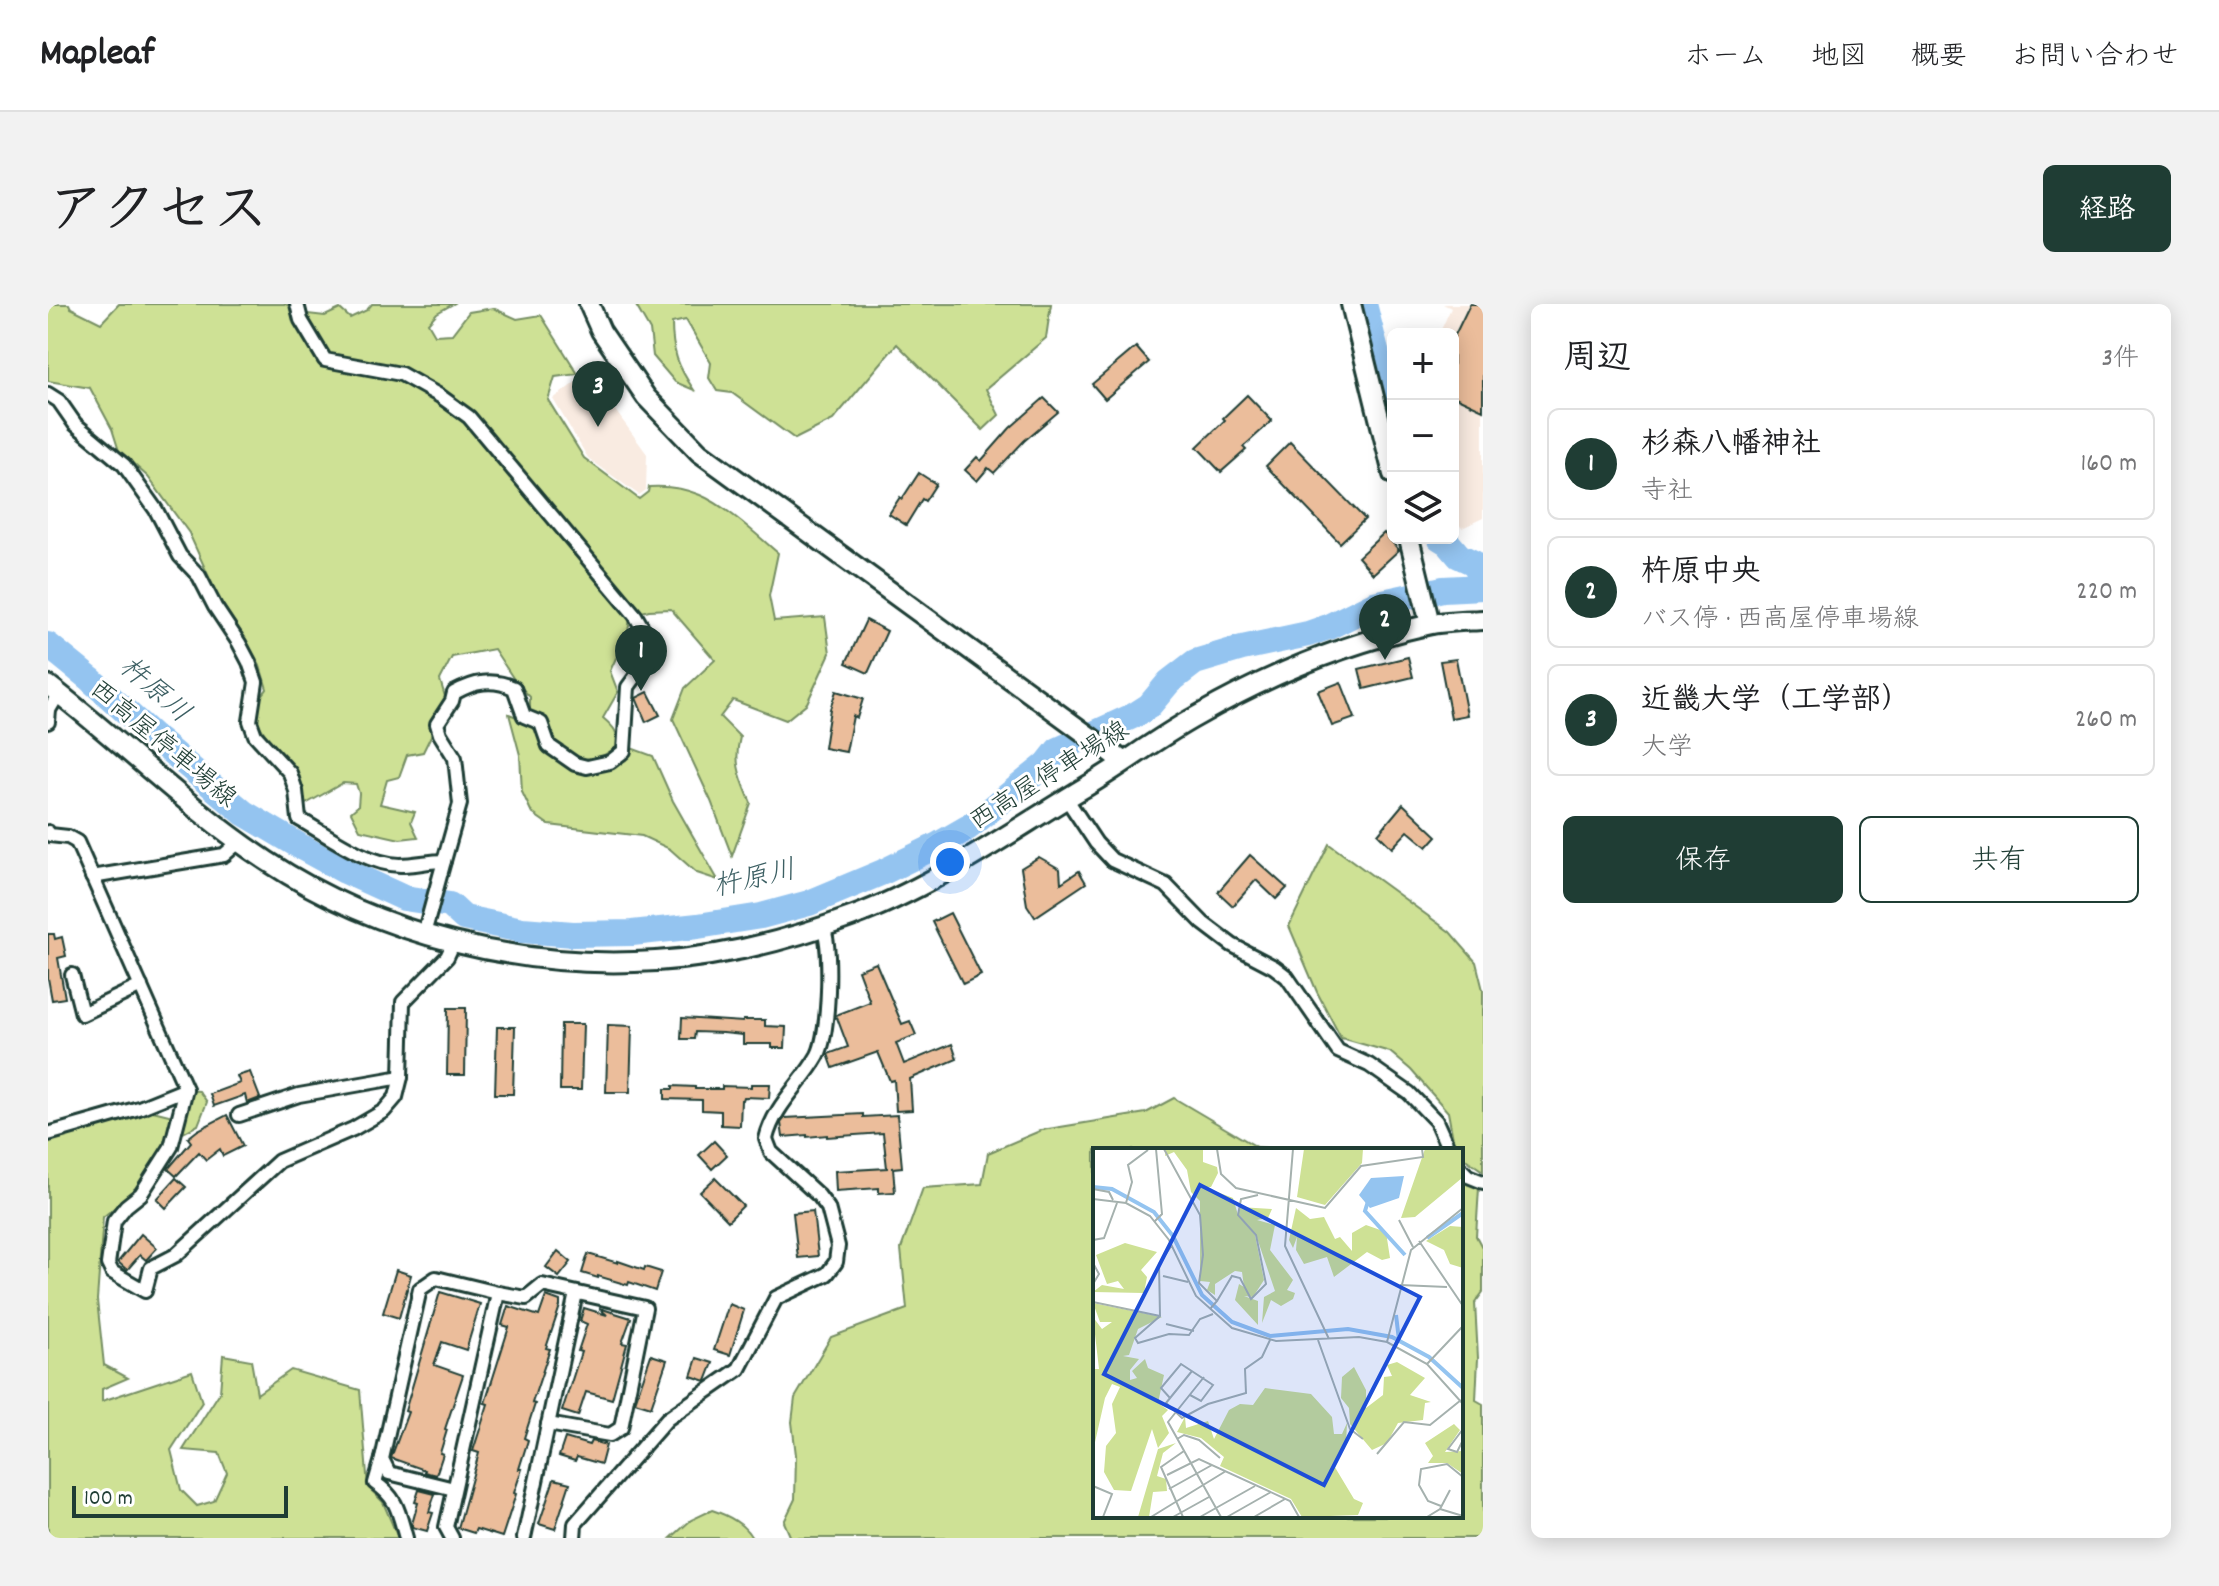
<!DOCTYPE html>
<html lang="ja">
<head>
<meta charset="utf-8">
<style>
	body { margin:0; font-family:Dekko,"Klee One",sans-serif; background:#f2f2f2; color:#202124 }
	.controls { position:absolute; right:24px; top:24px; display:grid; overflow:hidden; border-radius:12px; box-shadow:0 4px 20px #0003 }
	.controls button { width:72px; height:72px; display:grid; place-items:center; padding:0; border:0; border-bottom:2px solid #e0e0e0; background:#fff; color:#202124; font:40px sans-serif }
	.scale { position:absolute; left:24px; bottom:20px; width:216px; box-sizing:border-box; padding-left:8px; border:4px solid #1f3d34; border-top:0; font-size:22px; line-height:28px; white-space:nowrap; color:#1f3d34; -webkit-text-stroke:6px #fff; paint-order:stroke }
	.you { position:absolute; left:902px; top:558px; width:28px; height:28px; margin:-20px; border:6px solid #fff; border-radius:50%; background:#1a73e8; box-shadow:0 0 0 12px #1a73e833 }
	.badge { display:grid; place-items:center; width:52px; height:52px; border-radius:50%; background:#1f3d34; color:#fff; font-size:26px; font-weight:700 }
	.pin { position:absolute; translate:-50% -66px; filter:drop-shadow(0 2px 4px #0008) }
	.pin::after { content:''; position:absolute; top:42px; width:28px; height:24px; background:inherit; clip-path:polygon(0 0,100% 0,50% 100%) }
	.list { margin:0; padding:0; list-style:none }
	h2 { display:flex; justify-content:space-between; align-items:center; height:104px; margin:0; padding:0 32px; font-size:34px }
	h2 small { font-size:26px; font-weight:400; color:#757577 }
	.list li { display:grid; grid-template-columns:52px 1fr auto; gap:24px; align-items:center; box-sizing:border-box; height:112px; margin:0 16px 16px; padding:0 16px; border:2px solid #e0e0e0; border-radius:12px }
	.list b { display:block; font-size:30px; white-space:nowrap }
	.list p { margin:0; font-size:26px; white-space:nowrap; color:#757577 }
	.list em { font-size:26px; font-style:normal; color:#757577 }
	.actions { display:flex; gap:16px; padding:24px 32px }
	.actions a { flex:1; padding:18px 0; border:2px solid #1f3d34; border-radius:12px; text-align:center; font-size:28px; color:#1f3d34 }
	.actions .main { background:#1f3d34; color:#fff }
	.icon { flex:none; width:44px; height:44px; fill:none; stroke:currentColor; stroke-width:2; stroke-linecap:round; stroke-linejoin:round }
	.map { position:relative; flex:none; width:1435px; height:1234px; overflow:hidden; border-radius:12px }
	header { display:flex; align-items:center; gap:48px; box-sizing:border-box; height:112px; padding:0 40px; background:#fff; border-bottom:2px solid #e0e0e0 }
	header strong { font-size:38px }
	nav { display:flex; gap:44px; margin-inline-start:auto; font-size:28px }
	.intro { display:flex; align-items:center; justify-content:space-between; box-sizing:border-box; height:192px; padding:0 48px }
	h1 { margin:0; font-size:56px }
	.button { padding:20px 36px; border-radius:12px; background:#1f3d34; color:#fff; font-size:28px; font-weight:700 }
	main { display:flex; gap:48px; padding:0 48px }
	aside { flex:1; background:#fff; border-radius:12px; box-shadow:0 4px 20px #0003 }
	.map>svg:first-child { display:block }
	.built { fill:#f9ebe1 }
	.green { fill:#cee195; stroke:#768f64; stroke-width:2 }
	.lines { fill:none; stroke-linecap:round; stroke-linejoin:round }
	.river { stroke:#94c4f0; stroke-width:26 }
	.building { fill:#ebbd9b; stroke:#1f3d34; stroke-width:2 }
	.street-casing { stroke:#1f3d34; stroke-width:18 }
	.secondary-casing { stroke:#1f3d34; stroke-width:24 }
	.street { stroke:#fff; stroke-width:12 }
	.secondary { stroke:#fff; stroke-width:18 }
	.labels { text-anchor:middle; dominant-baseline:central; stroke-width:6; stroke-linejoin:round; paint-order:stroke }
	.street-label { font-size:26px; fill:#1f3d34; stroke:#fff }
	.water-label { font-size:28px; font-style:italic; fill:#3c5f63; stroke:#fff }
	.inset-river { fill:none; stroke:#94c4f0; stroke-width:4 }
	.inset-road { fill:none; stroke:#a5b1ae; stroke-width:2 }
	.view { fill:#1d4ed8; fill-opacity:0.15; stroke:#1d4ed8; stroke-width:4 }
	.inset-edge { fill:none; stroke:#1f3d34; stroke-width:4 }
</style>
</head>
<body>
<header>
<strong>Mapleaf</strong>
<nav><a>ホーム</a><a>地図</a><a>概要</a><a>お問い合わせ</a></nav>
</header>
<div class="intro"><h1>アクセス</h1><a class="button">経路</a></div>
<main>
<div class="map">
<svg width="1435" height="1234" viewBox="0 0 1435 1234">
	<rect width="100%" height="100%" fill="#fff"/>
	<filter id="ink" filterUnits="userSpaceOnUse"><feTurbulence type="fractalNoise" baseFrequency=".0125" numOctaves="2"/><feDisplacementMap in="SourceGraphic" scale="16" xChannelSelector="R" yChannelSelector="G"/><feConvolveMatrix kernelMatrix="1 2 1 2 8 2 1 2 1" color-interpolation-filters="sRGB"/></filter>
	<g filter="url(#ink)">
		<g class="built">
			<path d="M1395 0H1435V214L1414 224 1405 215V30H1391L1403 4Z"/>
			<path d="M540 69 599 150 598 186 591 191 540 154 505 95Z"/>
		</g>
		<g class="green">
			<path d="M0 0H21L23 4 53 19 71 0H237L244 3 274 61 351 75 389 97 417 117 582 314 580 328 562 367 570 388 555 414C567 424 570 428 569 443L546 457 524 454 503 440 494 415 482 407V393L467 377 446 345 404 353 392 376 399 399 375 448 359 451 351 473 339 476 332 500 367 508 363 518 370 533 352 535 312 526 303 508 310 502 311 489 308 480 295 479 256 501C254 490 254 473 248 464 229 439 190 419 219 385L212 362 195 331 170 293 141 229 100 173 71 147 64 125 42 84 0 77Z"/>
			<path d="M324 0H405L389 9 380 19 387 31 404 30 421 8 445 4 469 15 493 11 530 70 507 73 500 96 536 154 591 195 600 188 601 183C618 182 636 184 652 191 677 201 709 231 730 249L721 292 726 317 777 313 782 349 759 399 738 416 685 396 672 413 692 433C685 460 693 474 703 499L684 552 663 497 625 415 637 384 667 356 623 305 601 306 590 309 423 111 354 67 279 53 257 15 260 10 277 12 292 5 302 14 319 6Z"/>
			<path d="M587 0H1003L998 34 938 85 951 111 935 126 849 40 785 116 747 135 684 89 669 87 661 74 663 59 638 16 624 19C624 47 630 63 646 86L627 78 605 52 602 26Z"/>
			<path d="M461 410 490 421 523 462 535 468 564 463 578 456 583 444 605 452 625 497 670 576 649 569 622 545 594 532 501 521 484 509 474 488 472 451Z"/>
			<path d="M1281 540 1402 628 1428 658 1435 686V867L1413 852V846H1407L1400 808 1363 766 1342 748 1293 734 1269 688 1241 622Z"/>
			<path d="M139 786 151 787 159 798 150 821 118 838 86 888 55 913 49 996 56 1061 80 1074 54 1085V1097L144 1067 154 1098 123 1146 133 1186 149 1202 166 1197 179 1169 171 1149 135 1146 172 1088 175 1051 203 1056 209 1090 243 1066 312 1086 320 1183 335 1198 350 1234H0V834L101 806 133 814Z"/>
			<path d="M1126 794 1209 843 1242 846H1047V1212H1413V867L1431 884 1428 932 1435 945V988L1427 999 1430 1054 1428 1096 1435 1100V1234H743L736 1218 747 1195 748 1151 744 1118 747 1094 783 1033 859 1005 853 945 875 884 934 880 940 849 994 826 1098 809Z"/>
			<path d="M664 1206C679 1211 696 1219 704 1234H623L643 1216Z"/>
		</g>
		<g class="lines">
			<g class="river">
				<path d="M1316 0 1345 114"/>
				<path d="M1392 234 1400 239 1411 252 1426 259 1435 275"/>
				<path d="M0 341 42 375 107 434 196 509 255 544 297 567 356 594 402 601 416 614 474 626 525 630 584 629 650 622 713 612 761 599 835 568 888 542 921 523 999 460 1010 446 1087 411 1101 402 1121 378 1147 358 1194 344 1260 330 1280 323 1326 300 1395 285 1435 283"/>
			</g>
		</g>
		<g class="building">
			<path d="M1422 0H1435V106L1405 92V35Z"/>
			<path d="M1088 43 1101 58 1057 95 1044 80Z"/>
			<path d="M1199 91 1224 117 1195 143 1198 146 1173 168 1149 143 1177 116 1175 114Z"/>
			<path d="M996 94 1010 108 976 137 946 169 940 164 929 177 917 166 929 153 933 157 962 124Z"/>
			<path d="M1242 138 1317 215 1292 239 1218 162Z"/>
			<path d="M871 169 888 180 877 197 874 195 858 221 841 210 852 193 854 195Z"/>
			<path d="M1336 229 1351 246 1325 270 1310 253Z"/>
			<path d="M818 316 839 327 820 369 798 359Z"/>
			<path d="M1360 353 1365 373 1316 385 1311 365Z"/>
			<path d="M1408 355 1419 411 1403 414 1392 357Z"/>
			<path d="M1293 378 1307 414 1284 422 1270 387Z"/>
			<path d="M788 387 815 395 809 414 805 412 798 448 776 444 782 405Z"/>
			<path d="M600 388 612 411 598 418 588 394Z"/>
			<path d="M1355 500 1389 532 1379 543 1360 527 1344 544 1330 530Z"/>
			<path d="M1202 551 1239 584 1228 595 1208 576 1185 602 1170 588Z"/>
			<path d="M991 553 1012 565 1013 579 1031 567 1038 579 987 613 979 601 973 564Z"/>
			<path d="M902 609 933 671 915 680 884 618Z"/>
			<path d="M0 630H6L7 635 14 633 18 652 10 654 17 694 4 696 0 674Z"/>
			<path d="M828 659 854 720 862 717 868 731 848 739 856 760 904 740 909 755 862 775 864 806 848 807 846 776 842 777 830 748 785 764 780 750 800 743 788 711 822 698 810 666Z"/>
			<path d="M400 704H418L417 771H399Z"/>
			<path d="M634 714 695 718V716H717V722L738 723 737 744H724V740H695V731L675 729 647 728 646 735H633Z"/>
			<path d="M513 720H535L533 786H512Z"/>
			<path d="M560 721 584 722 582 788H558Z"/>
			<path d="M449 723H467L465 790H447Z"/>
			<path d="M202 768 212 794 199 799 197 791 166 802 162 790 192 779 189 772Z"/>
			<path d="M703 780H722L721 794 696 793 695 796H693L692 822 673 821V807L654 806V796L617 795V785H625V782L647 783V785H674V782L703 783Z"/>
			<path d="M815 810V813L849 811 854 863 845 864 847 888 831 889V884L788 887 787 867 839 864 835 829 779 833V831L759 833V831L735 833 733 819 737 814Z"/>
			<path d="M179 811 195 842 175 852 172 845 158 856 151 848 128 872 120 865 143 838 140 834 150 826Z"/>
			<path d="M666 837 679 851 664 865 651 851Z"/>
			<path d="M128 874 138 883 118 904 109 895Z"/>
			<path d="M667 874 695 902 680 917 652 888Z"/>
			<path d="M765 907 770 952 750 954 745 909Z"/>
			<path d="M93 930 109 944 98 956 92 951 79 966 70 958Z"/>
			<path d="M510 947 523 958 511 973 498 963Z"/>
			<path d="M540 950 570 959V957L596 966 597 963 613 968 607 987 581 978 580 981 550 972V974L534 969Z"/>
			<path d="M348 966 363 971 351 1014 335 1009Z"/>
			<path d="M392 988 432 1000 418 1046 394 1038 386 1061 415 1071 397 1125 399 1126 392 1149 395 1150 388 1171 376 1168 377 1166 343 1154 360 1108 357 1107Z"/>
			<path d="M498 992 512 997V1002L498 1044 502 1045 484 1099 487 1100 476 1134 480 1136 471 1165H474L466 1189 468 1190 454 1233 428 1225 426 1229 410 1224 431 1149 425 1147 440 1100 437 1099 461 1023 454 1021 460 1002 491 1012Z"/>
			<path d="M681 1000 696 1006 682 1051 666 1046Z"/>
			<path d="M536 1004 559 1011 551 1004 583 1014 574 1039 579 1040 564 1095 538 1088 530 1112 514 1107 533 1048 530 1047 539 1020 532 1017Z"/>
			<path d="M603 1051 619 1056 603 1103 587 1098Z"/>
			<path d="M649 1054 665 1059 658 1077 643 1072Z"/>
			<path d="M517 1134 541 1141 543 1137 558 1141 553 1160 529 1153 527 1157 511 1152Z"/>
			<path d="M506 1175 522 1179 507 1225 491 1220Z"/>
			<path d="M371 1186 387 1190 381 1208 385 1209 379 1227 364 1223V1220L370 1199 367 1198Z"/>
		</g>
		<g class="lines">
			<defs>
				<g id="street">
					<path d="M249 0 253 16 277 56 353 70 392 92 421 113 587 311 603 339 594 364 580 383 576 447 562 458 539 463 527 460 501 442 493 419 476 412 466 384C444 374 426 378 406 389L404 397 389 420 392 430 407 454 412 500 396 557"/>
					<path d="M0 90 11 97 27 120 76 161 108 206 132 252 151 272 167 303 191 339 201 358 208 378 202 417 207 431 242 469 248 487 251 515C280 531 319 561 352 561 367 561 381 557 396 557L376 630"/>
					<path d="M0 418 1 406 11 389"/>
					<path d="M1018 494 1048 539 1064 556 1118 581 1155 619 1184 641 1226 663 1239 673 1290 747 1321 761 1361 789 1388 817 1401 846"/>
					<path d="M0 528 2 531 20 533 29 538 138 785 123 843 93 890 78 902 66 917 60 960 64 968 97 987 103 964 128 951 231 857 305 825 336 807 348 793 353 773 355 698 399 653 406 638"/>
					<path d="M44 573 176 551 192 537"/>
					<path d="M24 671 34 710 93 682"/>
					<path d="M191 811 251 791 353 773"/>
					<path d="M0 830 91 804 138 785"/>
					<path d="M1413 865 1420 872 1435 878"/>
					<path d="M334 1155 327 1179C350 1194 351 1210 358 1234"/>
					<path d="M406 1185 341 1169 334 1155 372 985 388 974 450 989 478 994 494 981 597 1004 573 1124 562 1131 500 1120"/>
					<path d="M404 1234 398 1223 450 989"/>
					<path d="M476 1234 528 989"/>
					<path d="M526 1234 527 1220 619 1115 691 1065 728 994 779 970 788 958 790 942 780 904 771 892 723 848 718 835C726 801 754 780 770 751 781 729 784 645 775 622"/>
				</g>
				<g id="secondary">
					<path d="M541 0 553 27 598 93 651 148 1075 457"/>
					<path d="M1303 0 1345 170"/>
					<path d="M1361 234 1382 320"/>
					<path d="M0 381C74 438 140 505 219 557 331 631 474 666 608 657 674 653 741 636 803 613 885 583 959 530 1034 485 1073 462 1109 434 1149 412 1220 371 1299 339 1379 321 1397 317 1417 317 1435 316"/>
				</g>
			</defs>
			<use href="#street" class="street-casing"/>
			<use href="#secondary" class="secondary-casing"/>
			<use href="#street" class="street"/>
			<use href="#secondary" class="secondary"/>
		</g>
	</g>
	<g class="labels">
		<g class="street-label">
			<text transform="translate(114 441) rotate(40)">西高屋停車場線</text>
			<text transform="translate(1002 473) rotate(-32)">西高屋停車場線</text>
		</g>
		<g class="water-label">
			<text transform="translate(105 388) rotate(41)">杵原川</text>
			<text transform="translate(707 577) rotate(-13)">杵原川</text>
		</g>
	</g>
	<g transform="translate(1045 844)">
		<rect width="370" height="370" fill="#fff"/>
		<path d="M73 1H110V14L124 19 125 25 118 39H111L140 50 145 67 162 87 171 132 160 149 151 148 165 153V177L142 152 146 136 151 139 149 124 142 123 122 136V147L114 142 117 134 107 133V53L98 44 94 22 81 4 72 8ZM211 1H270L269 15 232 57 204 49ZM332 1H370L369 30 322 69 308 70ZM146 59 179 61 175 70 164 72 182 77 177 102 200 132 194 142 202 145 200 151 188 158 178 152 169 175 171 149 182 143 163 87 146 67ZM203 60 217 71 231 69 242 91 247 89 259 103V85L273 77 293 84 297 110 289 112 274 104 241 129 234 109 211 116 203 102 204 89 200 100 196 92ZM357 78 370 79V120L357 116 351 102 333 93ZM32 95 64 104 48 122 54 129 51 145 0 144 9 137 31 141 25 133 14 136 3 107ZM0 155 69 169 45 181 36 207 30 208 46 211 37 222V232L44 230 39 223 52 211 55 220 71 227 65 255 75 262 69 268 76 285 65 300 59 281 38 343 21 342 11 324 13 298 23 285 19 256 27 239 19 236 12 250 0 303V221H6L0 169 9 181 19 174H7ZM304 214 332 230 317 247 338 254 332 255 330 272 305 275 294 295 279 302 257 276 256 260 248 250 249 229 261 219 273 242V260L290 247 291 229 299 228 294 217ZM172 240 218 246 239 269 241 286H249L254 275 253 296 240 316 261 351 270 355 265 367 209 369 198 351 127 318 131 309 108 290 84 284 92 269 93 280 115 273 121 291 136 262 147 256 160 257ZM361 276 367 282 352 304 370 303V326L354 315H335L340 308 332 295ZM83 295 70 305 64 328 73 331 74 343 60 344 56 369H45L65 301Z" fill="#cee195"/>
		<path d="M311 28 306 50 277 60 266 47 278 30Z" fill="#94c4f0"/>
		<path class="inset-river" d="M0 39 19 41 61 64 80 88 109 147 139 174 177 188 255 181 299 189 336 209 370 240M276 50 272 63 312 107M334 90 370 65M303 167 306 192"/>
		<path class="inset-road" d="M27 1H63M71 1 107 67 110 107 106 135 124 153 117 161M124 1 128 26 143 40 232 60 268 18 330 9 329 1M200 1 192 98 236 191M0 41 16 44 20 52M0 51 33 55 57 68 76 92 103 148 139 180 183 193 266 189 294 194 334 216 370 256M33 55 39 34 35 17 55 2M306 72 320 99M62 73 69 66 63 1M0 92 11 90 24 55M326 93 370 158M79 97 66 116 67 168 42 190 45 195 76 186 96 187 107 171 120 166M0 115 6 126 0 136M70 128 95 134M307 137 354 139M124 153 139 128 147 130 158 151 173 136 163 87 145 67 148 51 165 47M0 154 67 168M73 176 101 183M225 192 257 281 270 291M294 194 318 102 370 60M334 216 370 178M99 223 73 255 89 270 115 256 153 245 152 221 169 209 177 192M111 229 75 274 128 369M77 250 68 240 88 216 120 237 108 253 97 247M84 291 91 287 106 292 127 310M370 292 364 304 355 301 370 281M284 306 311 274 337 277 368 252M74 327 106 311 197 353 206 369M0 338 19 346 10 369M76 341 119 317M348 358 335 353 326 337 328 321 354 316 370 329M347 361 370 368M58 369 133 323M80 369 116 349M90 369 68 319 91 303M107 369 162 338M134 369 178 344M161 369 192 351M334 369 347 361 357 342"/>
		<path class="view" d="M107 37 327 149 231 337 11 226Z"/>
		<rect width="370" height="370" class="inset-edge"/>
	</g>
</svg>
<div class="controls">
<button>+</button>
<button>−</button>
<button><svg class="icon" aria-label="layers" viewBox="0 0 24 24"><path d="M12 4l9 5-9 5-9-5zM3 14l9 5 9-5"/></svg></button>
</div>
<div class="scale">100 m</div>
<div class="you"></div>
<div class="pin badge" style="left:593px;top:387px">1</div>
<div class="pin badge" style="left:1337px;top:356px">2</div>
<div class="pin badge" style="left:550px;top:123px">3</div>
</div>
<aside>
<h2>周辺<small>3件</small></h2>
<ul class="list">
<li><span class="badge">1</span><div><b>杉森八幡神社</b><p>寺社</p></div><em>160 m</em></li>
<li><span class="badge">2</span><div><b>杵原中央</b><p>バス停 · 西高屋停車場線</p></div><em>220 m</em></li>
<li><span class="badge">3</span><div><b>近畿大学（工学部）</b><p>大学</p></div><em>260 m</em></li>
</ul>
<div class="actions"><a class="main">保存</a><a>共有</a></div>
</aside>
</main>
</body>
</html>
